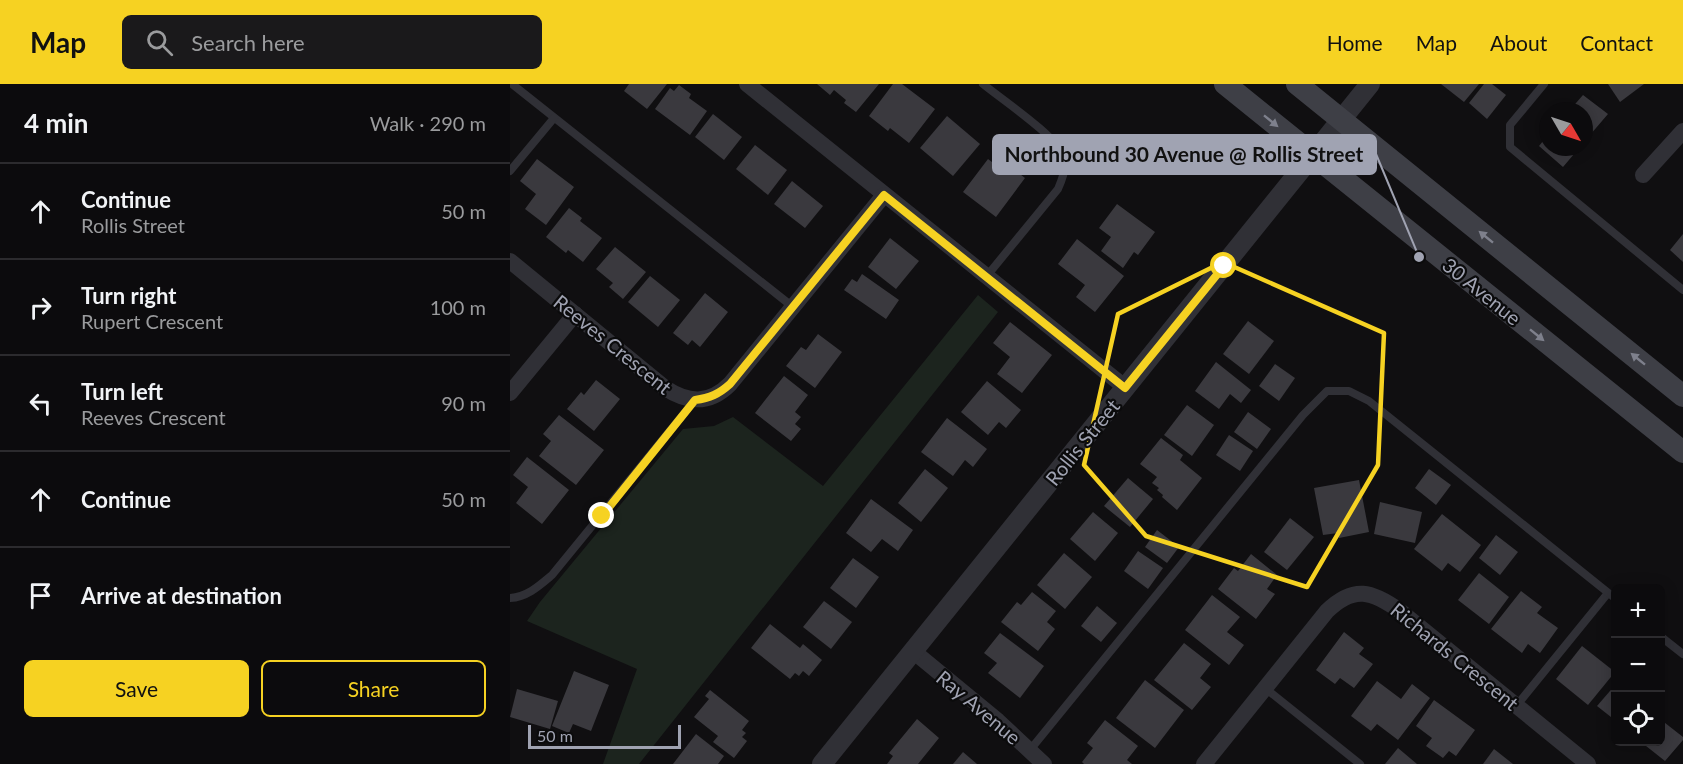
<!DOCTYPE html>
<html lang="en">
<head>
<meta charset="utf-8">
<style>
	body { margin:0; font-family:Lato,sans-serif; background:#1a191b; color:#f1f3f6 }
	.controls { position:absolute; right:18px; bottom:18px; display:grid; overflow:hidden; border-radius:9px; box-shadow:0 3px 15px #0003 }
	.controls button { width:54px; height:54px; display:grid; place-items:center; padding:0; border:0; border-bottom:2px solid #2c2b2e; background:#0c0b0d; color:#f1f3f6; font:30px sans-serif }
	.compass { position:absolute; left:1029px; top:18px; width:54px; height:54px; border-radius:50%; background:#0c0b0d; box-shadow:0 3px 15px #0003; rotate:129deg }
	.scale { position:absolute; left:18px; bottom:15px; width:153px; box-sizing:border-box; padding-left:6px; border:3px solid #a0a3b2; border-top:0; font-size:16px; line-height:21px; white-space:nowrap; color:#a0a3b2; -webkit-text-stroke:4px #0b0b0c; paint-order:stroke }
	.stop { position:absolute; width:18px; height:18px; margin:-14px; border:4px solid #f6d222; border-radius:50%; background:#fff }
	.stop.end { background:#f6d222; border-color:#fff; box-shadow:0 2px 6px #0008 }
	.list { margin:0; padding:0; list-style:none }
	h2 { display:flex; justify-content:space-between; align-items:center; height:78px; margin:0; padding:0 24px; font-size:26px }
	h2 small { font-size:20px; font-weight:400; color:#9a9b9d }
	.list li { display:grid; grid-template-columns:39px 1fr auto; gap:18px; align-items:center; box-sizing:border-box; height:96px; padding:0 24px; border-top:2px solid #2c2b2e }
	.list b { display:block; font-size:22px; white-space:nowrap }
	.list p { margin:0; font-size:20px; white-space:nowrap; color:#9a9b9d }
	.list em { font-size:20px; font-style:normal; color:#9a9b9d }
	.actions { display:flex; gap:12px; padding:18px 24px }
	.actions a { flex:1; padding:14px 0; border:2px solid #f6d222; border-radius:9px; text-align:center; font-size:21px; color:#f6d222 }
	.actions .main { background:#f6d222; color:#111 }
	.icon { flex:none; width:33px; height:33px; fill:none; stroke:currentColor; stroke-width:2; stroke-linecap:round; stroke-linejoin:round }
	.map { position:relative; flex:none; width:1173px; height:680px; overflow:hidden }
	header { display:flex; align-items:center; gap:36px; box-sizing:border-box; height:84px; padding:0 30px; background:#f6d222; color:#111 }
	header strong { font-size:28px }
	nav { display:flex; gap:33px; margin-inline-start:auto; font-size:21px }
	.search { width:420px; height:54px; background:#1a191b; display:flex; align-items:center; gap:15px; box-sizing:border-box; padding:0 21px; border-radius:9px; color:#9a9b9d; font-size:22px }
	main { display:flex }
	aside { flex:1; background:#0c0b0d }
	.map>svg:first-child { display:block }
	.green { fill:#1c241e }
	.building { fill:#3a393e }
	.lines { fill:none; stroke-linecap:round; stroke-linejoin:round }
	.service { stroke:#303036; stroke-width:8 }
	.minor { stroke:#303036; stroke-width:16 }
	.tertiary { stroke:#303036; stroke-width:20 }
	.secondary { stroke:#3e3f46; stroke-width:22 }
	.oneway { fill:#7e808c }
	.route { stroke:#f6d222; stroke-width:8 }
	.marked { fill:none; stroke:#f6d222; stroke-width:4.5; stroke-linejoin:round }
	.labels { text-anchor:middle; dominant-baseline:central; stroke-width:4.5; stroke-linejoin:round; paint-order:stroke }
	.street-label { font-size:20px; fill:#a0a3b2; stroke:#0b0b0c }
	.leader { fill:none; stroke:#a0a3b2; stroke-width:2 }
	.callout-dot { fill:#a0a3b2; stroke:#0b0b0c; stroke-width:2 }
	.callout { fill:#a0a3b2; stroke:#a0a3b2; stroke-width:2 }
	.callout-label { font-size:21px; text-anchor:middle; font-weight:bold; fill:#111 }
</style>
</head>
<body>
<header>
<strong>Map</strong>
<div class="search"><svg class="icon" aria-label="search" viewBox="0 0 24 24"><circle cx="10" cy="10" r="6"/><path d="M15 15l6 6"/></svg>Search here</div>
<nav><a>Home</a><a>Map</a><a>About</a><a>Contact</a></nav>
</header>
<main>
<aside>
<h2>4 min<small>Walk · 290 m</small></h2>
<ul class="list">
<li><svg class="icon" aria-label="ahead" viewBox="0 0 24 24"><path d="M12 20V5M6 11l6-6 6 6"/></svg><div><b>Continue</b><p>Rollis Street</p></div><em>50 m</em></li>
<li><svg class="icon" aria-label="right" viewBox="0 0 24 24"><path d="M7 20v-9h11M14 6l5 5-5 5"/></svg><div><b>Turn right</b><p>Rupert Crescent</p></div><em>100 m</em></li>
<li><svg class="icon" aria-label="left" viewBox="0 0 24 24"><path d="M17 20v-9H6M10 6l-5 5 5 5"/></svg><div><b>Turn left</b><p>Reeves Crescent</p></div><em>90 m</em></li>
<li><svg class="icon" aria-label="ahead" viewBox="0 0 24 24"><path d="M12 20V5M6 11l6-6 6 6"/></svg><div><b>Continue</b></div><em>50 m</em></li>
<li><svg class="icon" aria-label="arrive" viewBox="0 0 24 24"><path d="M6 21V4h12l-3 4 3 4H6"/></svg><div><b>Arrive at destination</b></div></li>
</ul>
<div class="actions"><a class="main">Save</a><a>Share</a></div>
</aside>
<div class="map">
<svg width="1173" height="680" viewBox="0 0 1173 680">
	<rect width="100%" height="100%" fill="#100f11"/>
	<path class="green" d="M468 211 488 228 129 680H93L127 585 17 537 30 518 173 345 204 342 223 333 313 402Z"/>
	<g class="building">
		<path d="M119 0H157L137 25 114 7Z"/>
		<path d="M307 0H369L346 28 334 19 336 16 324 6 320 11Z"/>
		<path d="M383 0H392L425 25 399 59 380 44 378 47 359 32Z"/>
		<path d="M931 0H969L954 18Z"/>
		<path d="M974 0H982L996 11 977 35 959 19Z"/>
		<path d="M1098 0H1134L1110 18Z"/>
		<path d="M169 1 181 10 179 14 197 27 180 51 145 25 160 4 164 7Z"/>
		<path d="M1073 11 1098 30 1074 58V27H1059Z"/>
		<path d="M203 30 232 53 214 76 185 53Z"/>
		<path d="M437 32 470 60 443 92 410 64Z"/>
		<path d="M1038 51V63H1070L1053 83 1029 62Z"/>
		<path d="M245 61 277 86 258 111 226 85Z"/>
		<path d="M27 75 64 103 36 141 15 125 26 110 10 97Z"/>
		<path d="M478 75 494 87 498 81 515 94 486 133 453 108Z"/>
		<path d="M282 97 313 122 295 144 264 120Z"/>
		<path d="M607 120 645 148 628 171 624 168 613 184 591 167 601 153 589 144Z"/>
		<path d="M59 124 72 134 70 137 92 154 73 178 58 166 56 169 36 153Z"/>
		<path d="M1173 150V178L1160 166Z"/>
		<path d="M380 154 409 177 386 205 358 183Z"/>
		<path d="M567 155 614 192 585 228 566 213 575 201 548 180Z"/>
		<path d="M105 163 136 188 113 215 99 203 103 199 86 185Z"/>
		<path d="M352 190 389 216 376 235 334 206 342 195 347 198Z"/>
		<path d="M140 192 170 216 148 243 118 218Z"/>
		<path d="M195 209 218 228 190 263 182 256 178 261 163 249Z"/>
		<path d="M738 237 764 257 739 290 713 270Z"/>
		<path d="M500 238 542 271 512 309 487 290 500 273 483 259Z"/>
		<path d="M308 250 332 268 305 304 276 282 291 263 296 266Z"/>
		<path d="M706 278 741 306 731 319 720 310 709 325 685 307Z"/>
		<path d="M765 280 785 294 769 317 749 302Z"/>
		<path d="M274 292 298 311 285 328 291 333 285 340 291 345 281 357 245 329Z"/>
		<path d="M86 296 110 315 84 347 57 325 71 308 74 311Z"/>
		<path d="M477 297 511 326 496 344 489 338 478 351 451 328Z"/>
		<path d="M677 321 704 341 682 372 654 351Z"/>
		<path d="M738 328 761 345 747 365 724 348Z"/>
		<path d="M49 331 94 366 66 401 29 372 41 357 33 350Z"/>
		<path d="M437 334 477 365 463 383 455 376 443 392 411 368Z"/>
		<path d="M719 351 743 367 730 387 706 371Z"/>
		<path d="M651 354 673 371 670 376 692 394 667 426 652 413 653 411 647 406 649 404 642 399 647 393 630 380Z"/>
		<path d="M17 373 59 406 32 440 6 419 18 403 3 391Z"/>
		<path d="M415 385 438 404 411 438 388 419Z"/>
		<path d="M919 385 941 401 926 421 905 404Z"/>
		<path d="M618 394 643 415 620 443 594 422Z"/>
		<path d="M849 396 859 448 829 454 828 449 813 451 804 404Z"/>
		<path d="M361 415 403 446 388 467 372 455 361 468 336 449Z"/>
		<path d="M870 418 912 428 905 459 864 450Z"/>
		<path d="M583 428 608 449 585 477 560 455Z"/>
		<path d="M932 430 971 461 950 488 938 479 932 487 904 465Z"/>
		<path d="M780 434 804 453 777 486 754 468Z"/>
		<path d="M647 446 669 463 657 479 635 463Z"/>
		<path d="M986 451 1008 468 990 491 969 474Z"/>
		<path d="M628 467 653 484 638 505 614 487Z"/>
		<path d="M554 469 582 493 555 525 527 501Z"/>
		<path d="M741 470 767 491 757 505 765 510 746 535 708 505 724 484 728 487Z"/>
		<path d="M343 474 369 493 346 524 320 504Z"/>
		<path d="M969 489 999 513 979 540 948 516Z"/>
		<path d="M1011 507 1032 523 1027 529 1048 544 1030 569 1018 560 1012 569 981 545Z"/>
		<path d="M522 508 546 527 537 538 545 545 528 567 491 538 507 518 511 521Z"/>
		<path d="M702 511 730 533 717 548 734 561 719 581 675 546Z"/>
		<path d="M314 517 342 538 321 565 293 543Z"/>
		<path d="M587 522 607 539 591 558 571 542Z"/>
		<path d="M260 540 290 564 293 560 312 576 299 592 293 587 289 592 285 589 280 595 241 564Z"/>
		<path d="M834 548 854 564 849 570 863 580 844 604 830 594 825 600 806 586Z"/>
		<path d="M490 549 534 582 510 614 478 589 487 579 474 569Z"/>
		<path d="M674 559 701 580 690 594 701 603 682 626 644 596Z"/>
		<path d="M1072 562 1105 588 1078 621 1046 595Z"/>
		<path d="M64 587 99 601 81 647 63 640 59 649 42 642Z"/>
		<path d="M635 596 674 626 645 664 606 634Z"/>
		<path d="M867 597 891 615 902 600 920 614 888 656 867 640 861 647 841 632Z"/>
		<path d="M1106 600V637L1087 622Z"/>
		<path d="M7 605 48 617 40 645 0 633Z"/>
		<path d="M200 606 239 637 232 646 236 649 232 653 237 657 224 674 203 658 208 652 184 633 199 615 195 612Z"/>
		<path d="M924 616 965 646 946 672 939 667 933 674 916 662 922 654 906 642Z"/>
		<path d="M407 635 429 654 408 680H377L383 672 379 669Z"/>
		<path d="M1150 635 1173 653V656L1155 677 1131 658H1150Z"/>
		<path d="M595 636 628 662 617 676 622 680H574L572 678 583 664 577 659Z"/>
		<path d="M186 650 214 672 208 680H163Z"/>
		<path d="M888 664 907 680H875Z"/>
		<path d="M984 665 1003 680H973Z"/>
		<path d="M453 668 467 680H443Z"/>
	</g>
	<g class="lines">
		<g class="service">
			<path d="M2 0 283 223"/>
			<path d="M473 0C491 15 547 52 554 73 557 82 552 96 548 105L476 193"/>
			<path d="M1034 0 1000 41V63L1173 206"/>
			<path d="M0 87 44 34"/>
			<path d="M0 514C17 513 29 502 42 491L185 316"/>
			<path d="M1150 552 1173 570"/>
			<path d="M755 604 850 680"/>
			<path d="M1007 621 1098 509"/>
			<path d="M520 666 793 331 817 307H839L859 317 1106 515"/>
		</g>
		<g class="minor">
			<path d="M237 0 616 304"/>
			<path d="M1133 91 1173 47"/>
			<path d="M0 177 155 304C178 319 199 321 220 300L374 111"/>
			<path d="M0 309 65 230"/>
			<path d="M403 567 488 637 534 680"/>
			<path d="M694 680 817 527C844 501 862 507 890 527L1078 680"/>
		</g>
		<path class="tertiary" d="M312 680 860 0"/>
		<g class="secondary">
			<path d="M715 0 1173 368"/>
			<path d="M787 0 1173 312"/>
		</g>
	</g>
	<defs><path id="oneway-solid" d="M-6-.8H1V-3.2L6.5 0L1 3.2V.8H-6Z" transform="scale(1.5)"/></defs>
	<g class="oneway">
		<use href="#oneway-solid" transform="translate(761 37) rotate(39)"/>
		<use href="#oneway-solid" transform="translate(976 153) rotate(-141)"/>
		<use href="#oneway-solid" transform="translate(1027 251) rotate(39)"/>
		<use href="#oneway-solid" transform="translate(1128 275) rotate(-141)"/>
	</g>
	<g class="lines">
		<path class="route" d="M92 432 185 316C200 314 209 310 220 300L374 111 615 304 714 182"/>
	</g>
	<path class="marked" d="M713 178 874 249 868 381 797 503 636 452 574 381 608 230Z"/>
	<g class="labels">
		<g class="street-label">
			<text transform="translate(972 207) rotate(39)">30 Avenue</text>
			<text transform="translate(103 260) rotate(39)">Reeves Crescent</text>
			<text transform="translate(572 358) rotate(-51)">Rollis Street</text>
			<text transform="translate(945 572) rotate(39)">Richards Crescent</text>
			<text transform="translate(469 623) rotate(40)">Ray Avenue</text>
		</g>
	</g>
	<path class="leader" d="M909 173L866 70"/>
	<circle class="callout-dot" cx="909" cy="173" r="6"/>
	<rect class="callout" x="483" y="51" width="383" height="39" rx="6"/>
	<g class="callout-label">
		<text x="674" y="78">Northbound 30 Avenue @ Rollis Street</text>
	</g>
</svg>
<div class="controls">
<button>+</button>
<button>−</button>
<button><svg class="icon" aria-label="locate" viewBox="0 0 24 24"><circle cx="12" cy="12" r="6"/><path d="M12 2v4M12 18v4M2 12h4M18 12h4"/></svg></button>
</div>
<svg class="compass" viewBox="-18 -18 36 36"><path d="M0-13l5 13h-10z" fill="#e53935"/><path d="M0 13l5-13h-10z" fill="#9a9b9d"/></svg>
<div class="scale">50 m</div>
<div class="stop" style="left:714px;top:182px"></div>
<div class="stop end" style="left:92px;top:432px"></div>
</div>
</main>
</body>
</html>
